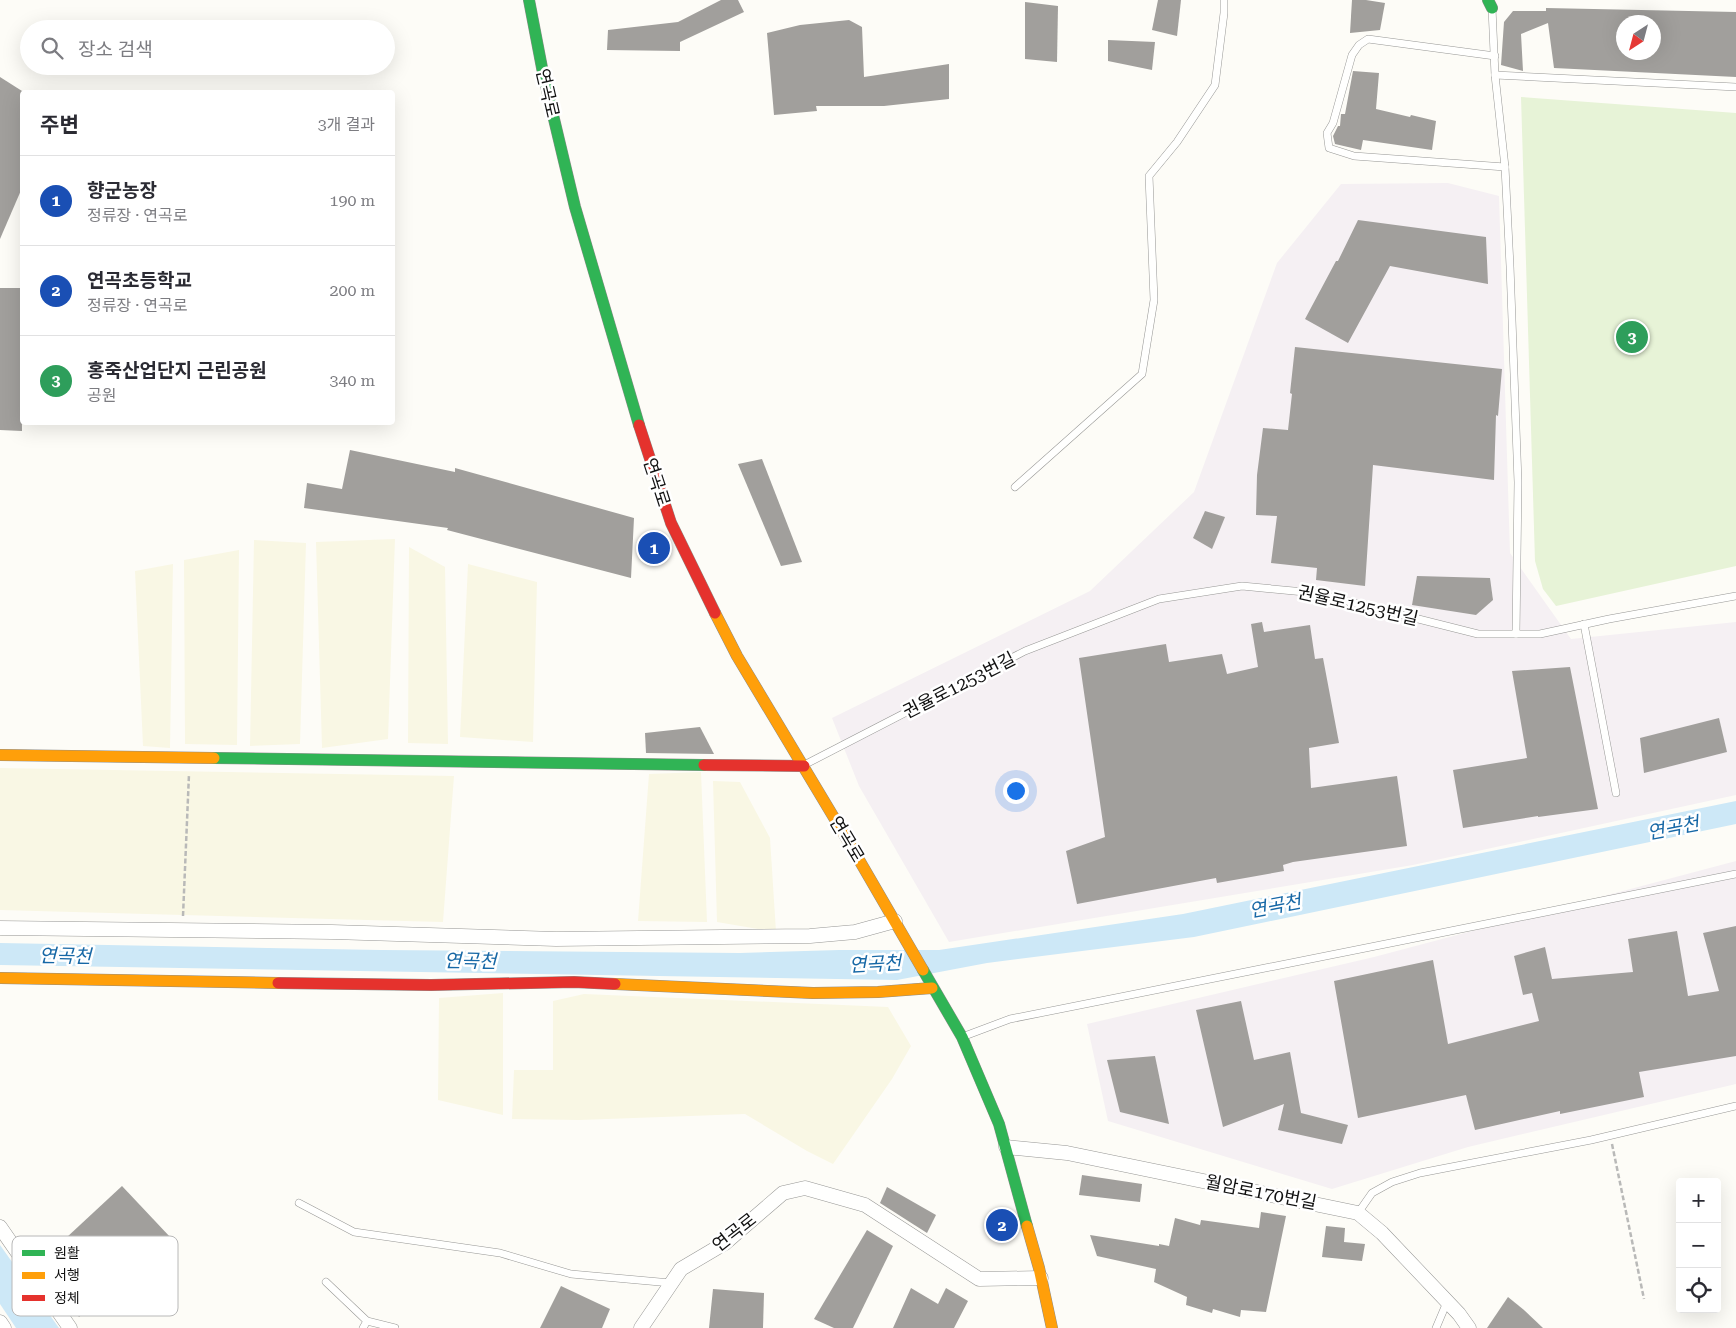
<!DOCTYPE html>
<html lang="ko">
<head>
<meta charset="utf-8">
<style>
	body { margin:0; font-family:"Roboto Serif","Noto Sans KR",serif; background:#f7f7f7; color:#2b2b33 }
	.controls { position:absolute; right:15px; bottom:15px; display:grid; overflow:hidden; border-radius:5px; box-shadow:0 5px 20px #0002 }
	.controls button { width:45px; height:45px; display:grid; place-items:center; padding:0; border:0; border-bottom:1px solid #e1e1e2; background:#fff; color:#2b2b33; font:25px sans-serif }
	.compass { position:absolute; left:1616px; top:15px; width:45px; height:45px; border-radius:50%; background:#fff; box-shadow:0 5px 20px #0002; rotate:216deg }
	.you { position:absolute; left:1015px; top:790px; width:18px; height:18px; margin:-12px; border:4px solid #fff; border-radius:50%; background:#1a73e8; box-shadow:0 0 0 8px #1a73e833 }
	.badge { display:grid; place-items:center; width:32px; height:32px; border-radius:50%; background:#646362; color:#fff; font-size:16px; font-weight:700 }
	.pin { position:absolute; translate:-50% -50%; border:2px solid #fff; box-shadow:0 1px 5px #0006 }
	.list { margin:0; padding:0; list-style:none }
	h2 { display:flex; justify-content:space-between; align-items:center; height:65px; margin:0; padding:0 20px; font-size:21px }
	h2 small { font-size:16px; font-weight:400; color:#7c7c81 }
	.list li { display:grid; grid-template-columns:32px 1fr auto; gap:15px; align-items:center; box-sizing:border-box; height:90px; padding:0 20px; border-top:1px solid #e1e1e2 }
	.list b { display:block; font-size:19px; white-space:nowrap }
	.list p { margin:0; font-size:16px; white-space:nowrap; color:#7c7c81 }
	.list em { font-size:16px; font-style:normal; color:#7c7c81 }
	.icon { flex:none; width:28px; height:28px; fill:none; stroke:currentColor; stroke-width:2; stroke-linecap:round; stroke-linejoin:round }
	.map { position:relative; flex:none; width:1736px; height:1328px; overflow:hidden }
	.search { position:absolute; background:#fff; box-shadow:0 5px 20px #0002; left:20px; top:20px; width:375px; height:55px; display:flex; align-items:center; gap:12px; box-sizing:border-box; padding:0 18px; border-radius:28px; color:#7c7c81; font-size:19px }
	.panel { position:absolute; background:#fff; box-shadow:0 5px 20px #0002; left:20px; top:90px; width:375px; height:335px; border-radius:5px }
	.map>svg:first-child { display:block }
	.industrial { fill:#f5f0f3 }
	.farmland { fill:#f9f7e4 }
	.green { fill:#e7f3d7 }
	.water { fill:#cde8f7 }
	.building { fill:#a19f9c; fill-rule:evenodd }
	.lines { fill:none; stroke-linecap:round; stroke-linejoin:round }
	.lane-casing { stroke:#979795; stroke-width:8 }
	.street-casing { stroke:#979795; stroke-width:15 }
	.fast-casing { stroke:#8e8d8b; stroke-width:12 }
	.slow-casing { stroke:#8e8d8b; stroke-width:12 }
	.jam-casing { stroke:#8e8d8b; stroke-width:12 }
	.path { stroke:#b9b9b8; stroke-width:2.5; stroke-dasharray:5 2.5; stroke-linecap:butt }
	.lane { stroke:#fffffe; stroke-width:7 }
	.street { stroke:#fffffe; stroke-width:14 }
	.fast { stroke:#30b455; stroke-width:11 }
	.slow { stroke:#ff9f0a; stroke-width:11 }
	.jam { stroke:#e5322d; stroke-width:11 }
	.labels { text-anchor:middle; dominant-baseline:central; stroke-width:5; stroke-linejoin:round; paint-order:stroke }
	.street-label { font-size:18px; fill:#111; stroke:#fff }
	.water-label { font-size:19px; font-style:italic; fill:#1768a6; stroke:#fff }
	.key { fill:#fff; stroke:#b8b8b8; stroke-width:1 }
	.key-label { font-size:14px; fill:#111 }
</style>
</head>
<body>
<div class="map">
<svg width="1736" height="1328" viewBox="0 0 1736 1328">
	<rect width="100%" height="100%" fill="#fdfcf7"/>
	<g class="industrial">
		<path d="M1448 183 1499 196 1510 553 1571 639 1736 622V795L1413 865 949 942 859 786 832 718 1090 591 1194 492 1277 263 1341 184Z"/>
		<path d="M1736 861V1084L1468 1147 1332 1189 1108 1121 1087 1024 1374 957Z"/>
	</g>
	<g class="farmland">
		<path d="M395 539 388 739 322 748 316 542Z"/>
		<path d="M254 540 306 543 300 744 250 746Z"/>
		<path d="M409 547 445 567 448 744 408 743Z"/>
		<path d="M239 550 237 745 185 744 184 560Z"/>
		<path d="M173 564 170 748 143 746 135 571Z"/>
		<path d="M468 564 537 582 533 742 460 737Z"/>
		<path d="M0 768 454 776 443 922 0 910Z"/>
		<path d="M701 772 707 922 638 921 649 774Z"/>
		<path d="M713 781 740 782 770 838 776 932 717 922Z"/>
		<path d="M503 993V1115L438 1100 439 998Z"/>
		<path d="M584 994 888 1007 911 1046 892 1079 833 1164 807 1151 745 1114 579 1120 512 1119 514 1070H553V1001Z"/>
	</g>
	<path class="green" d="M1521 97 1736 113V566L1556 606 1543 589 1535 561Z"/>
	<g class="water">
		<path d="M1736 801V824L1194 937 987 963 897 980 0 965V943L381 950 740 953 839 950H939L1183 914Z"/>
		<path d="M0 1245 59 1328H16L0 1304Z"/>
	</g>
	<g class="building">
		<path d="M721 0H738L744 12 680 42V51L607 50 608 30 678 22Z"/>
		<path d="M1158 0H1181L1177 36 1152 30Z"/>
		<path d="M1352 0H1366L1385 3 1380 30 1350 33Z"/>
		<path d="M1025 2 1058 6 1057 62 1025 59Z"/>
		<path d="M1546 8 1736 12V77L1554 68 1548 23 1521 34 1523 71 1501 65 1504 22 1513 11H1546ZM1624 22H1654V52H1624Z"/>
		<path d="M849 20 862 27 864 77 949 64V99L884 106H816L817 111 774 115 767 33 800 25Z"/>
		<path d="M1108 40 1155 42 1152 70 1108 61Z"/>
		<path d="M1353 71 1379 73 1376 109 1410 117 1411 115 1436 121 1432 150 1363 140 1361 150 1335 144 1333 136 1338 126H1340L1341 114H1345Z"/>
		<path d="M0 77 22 91V188L0 239Z"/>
		<path d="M1358 220 1486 237 1488 284 1390 266 1348 343 1305 319 1336 261H1338Z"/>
		<path d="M0 288H22V333H21L22 431 0 430Z"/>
		<path d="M1295 347 1502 369 1498 416 1496 415 1494 480 1373 465 1365 586 1316 580 1317 568 1271 563 1277 516 1256 515 1257 475 1263 428 1288 430 1292 394 1290 393Z"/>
		<path d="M350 450 455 472V468L634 518 631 578 447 530 448 528 304 508 307 483 342 489Z"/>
		<path d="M762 459 802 562 781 566 738 464Z"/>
		<path d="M1205 511 1225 517 1212 549 1193 538Z"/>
		<path d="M1417 576 1490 578 1493 600 1476 615 1412 605Z"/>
		<path d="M1262 622 1264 632 1310 625 1315 659 1323 658 1339 743 1309 748 1311 788 1397 776 1407 846 1293 862 1283 865 1284 871 1217 883 1216 878 1077 904 1066 851 1105 837 1079 658 1166 644 1169 662 1222 654 1227 674 1258 667 1251 624Z"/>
		<path d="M1570 667 1598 809 1538 817V816L1463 828 1453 770 1527 758 1512 671Z"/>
		<path d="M1719 718 1727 752 1644 773 1640 738Z"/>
		<path d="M700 727 714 754 646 753 645 733Z"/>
		<path d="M1736 926V1056L1639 1072 1644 1097 1560 1114V1111L1475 1130 1466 1095 1358 1118 1334 981 1433 960 1448 1044 1539 1021 1532 993 1523 995 1514 956 1545 947 1552 979 1633 972 1628 939 1677 931 1688 996 1719 991 1703 933Z"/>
		<path d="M1241 1001 1254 1060 1290 1052 1301 1113 1348 1125 1342 1144 1278 1130 1284 1104 1223 1127 1196 1010Z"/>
		<path d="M1155 1056 1169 1124 1120 1112 1107 1060Z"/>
		<path d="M1082 1175 1142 1184 1140 1202 1079 1195Z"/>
		<path d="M122 1186 171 1238 79 1317 38 1264Z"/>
		<path d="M887 1187 936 1215 927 1233 880 1203Z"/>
		<path d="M1261 1212 1286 1216 1266 1312 1241 1310 1240 1317 1213 1309 1212 1313 1186 1305 1187 1297 1154 1282 1156 1269 1097 1256 1090 1235 1159 1246V1244L1169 1246 1175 1218 1200 1225 1201 1220 1259 1228Z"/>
		<path d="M1326 1226 1345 1228 1344 1242 1365 1244 1362 1261 1322 1257Z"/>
		<path d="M867 1230 893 1246 853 1328H834L814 1319Z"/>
		<path d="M561 1286 610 1309 602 1328H540Z"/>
		<path d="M911 1288 938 1304 946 1288 968 1301 954 1328H893Z"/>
		<path d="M713 1289 764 1293 763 1328H709Z"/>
		<path d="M1508 1297 1524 1310 1543 1328H1487Z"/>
	</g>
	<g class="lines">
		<defs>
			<g id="lane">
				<path d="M1492 8 1495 75 1505 167 1510 266 1518 482 1516 634"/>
				<path d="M1495 56 1368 39 1359 45 1352 55 1333 123 1327 133 1329 148 1354 156 1505 167"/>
				<path d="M1495 75 1736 87"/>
				<path d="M1015 487 1142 374 1154 300 1149 176 1177 142 1215 85 1224 13V0"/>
				<path d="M1584 624 1616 793"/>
				<path d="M804 765 1025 651 1159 599 1242 586 1315 593 1478 634H1540L1609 619 1736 596"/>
				<path d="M962 1037 1010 1019 1736 874"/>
				<path d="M299 1203 354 1232 500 1253 571 1274 671 1283"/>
				<path d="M1358 1213 1372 1193 1392 1182 1420 1173 1591 1140 1736 1106"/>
				<path d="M326 1282 367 1321 395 1328"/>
				<path d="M363 1328 367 1321"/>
				<path d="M1436 1328 1447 1302"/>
			</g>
			<g id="street">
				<path d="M0 928 332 932 556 939 810 936 855 932 895 921"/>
				<path d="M1006 1147 1067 1153 1358 1213 1382 1233 1459 1314 1469 1328"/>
				<path d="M0 1227 70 1328"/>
				<path d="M0 1322 4 1328"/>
				<path d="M641 1328 681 1269 725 1243 783 1193 805 1188 865 1205 979 1279 1041 1278"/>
			</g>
			<g id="fast">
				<path d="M529 0 543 73 575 207 639 425"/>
				<path d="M1488 0 1492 8"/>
				<path d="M214 758 704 765"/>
				<path d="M923 970 962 1037 999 1124 1027 1226"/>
			</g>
			<g id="slow">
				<path d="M715 613 737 656 851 846 923 970"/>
				<path d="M0 755 214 758"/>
				<path d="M0 978 278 983"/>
				<path d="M615 984 813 993 878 992 932 988"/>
				<path d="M1027 1226 1039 1268 1052 1328"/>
			</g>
			<g id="jam">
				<path d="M639 425 671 523 715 613"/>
				<path d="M704 765 804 766"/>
				<path d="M278 983 431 985 574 982 615 984"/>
			</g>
		</defs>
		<use href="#lane" class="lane-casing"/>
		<use href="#street" class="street-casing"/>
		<use href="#fast" class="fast-casing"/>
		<use href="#slow" class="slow-casing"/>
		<use href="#jam" class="jam-casing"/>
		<g class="path">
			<path d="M183 916 189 774"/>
			<path d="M1612 1144 1644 1299"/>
		</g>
		<use href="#lane" class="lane"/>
		<use href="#street" class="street"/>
		<use href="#fast" class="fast"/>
		<use href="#slow" class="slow"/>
		<use href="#jam" class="jam"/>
	</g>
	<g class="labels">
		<g class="street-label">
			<text transform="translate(548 93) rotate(77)">연곡로</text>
			<text transform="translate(657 482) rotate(72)">연곡로</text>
			<text transform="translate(1358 605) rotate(13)">권율로1253번길</text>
			<text transform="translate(959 685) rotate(-27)">권율로1253번길</text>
			<text transform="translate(847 839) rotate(59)">연곡로</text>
			<text transform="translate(1261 1192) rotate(11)">월암로170번길</text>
			<text transform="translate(734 1232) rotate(-38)">연곡로</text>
		</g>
		<g class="water-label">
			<text transform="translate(1673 828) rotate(-11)">연곡천</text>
			<text transform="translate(1275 906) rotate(-11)">연곡천</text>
			<text transform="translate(65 956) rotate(1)">연곡천</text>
			<text transform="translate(470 961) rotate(1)">연곡천</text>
			<text transform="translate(875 964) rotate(-3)">연곡천</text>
		</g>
	</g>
	<rect x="12" y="1236" width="166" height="80" rx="8" class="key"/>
	<rect x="22" y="1250" width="23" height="6" fill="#30b455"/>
	<rect x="22" y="1272" width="23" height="7" fill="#ff9f0a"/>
	<rect x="22" y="1295" width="23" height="6" fill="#e5322d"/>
	<g class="key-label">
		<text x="54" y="1258">원활</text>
		<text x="54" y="1280">서행</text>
		<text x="54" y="1303">정체</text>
	</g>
</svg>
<div class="controls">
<button>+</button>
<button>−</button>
<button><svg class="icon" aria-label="locate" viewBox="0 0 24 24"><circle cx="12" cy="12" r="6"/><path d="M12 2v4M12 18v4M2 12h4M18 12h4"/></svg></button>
</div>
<svg class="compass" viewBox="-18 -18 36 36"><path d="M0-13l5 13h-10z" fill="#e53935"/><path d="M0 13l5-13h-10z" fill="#7c7c81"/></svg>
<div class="you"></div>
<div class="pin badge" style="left:654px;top:548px;background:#1a4fb4">1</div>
<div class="pin badge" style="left:1002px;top:1225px;background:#1a4fb4">2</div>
<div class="pin badge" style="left:1632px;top:337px;background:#2e9e5b">3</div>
<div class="search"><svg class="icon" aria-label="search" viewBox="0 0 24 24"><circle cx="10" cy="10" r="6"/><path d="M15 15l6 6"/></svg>장소 검색</div>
<section class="panel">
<h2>주변<small>3개 결과</small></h2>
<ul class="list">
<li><span class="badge" style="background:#1a4fb4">1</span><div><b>향군농장</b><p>정류장 · 연곡로</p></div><em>190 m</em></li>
<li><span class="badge" style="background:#1a4fb4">2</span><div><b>연곡초등학교</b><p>정류장 · 연곡로</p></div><em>200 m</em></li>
<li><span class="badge" style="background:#2e9e5b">3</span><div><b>홍죽산업단지 근린공원</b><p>공원</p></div><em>340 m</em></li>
</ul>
</section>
</div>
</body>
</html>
